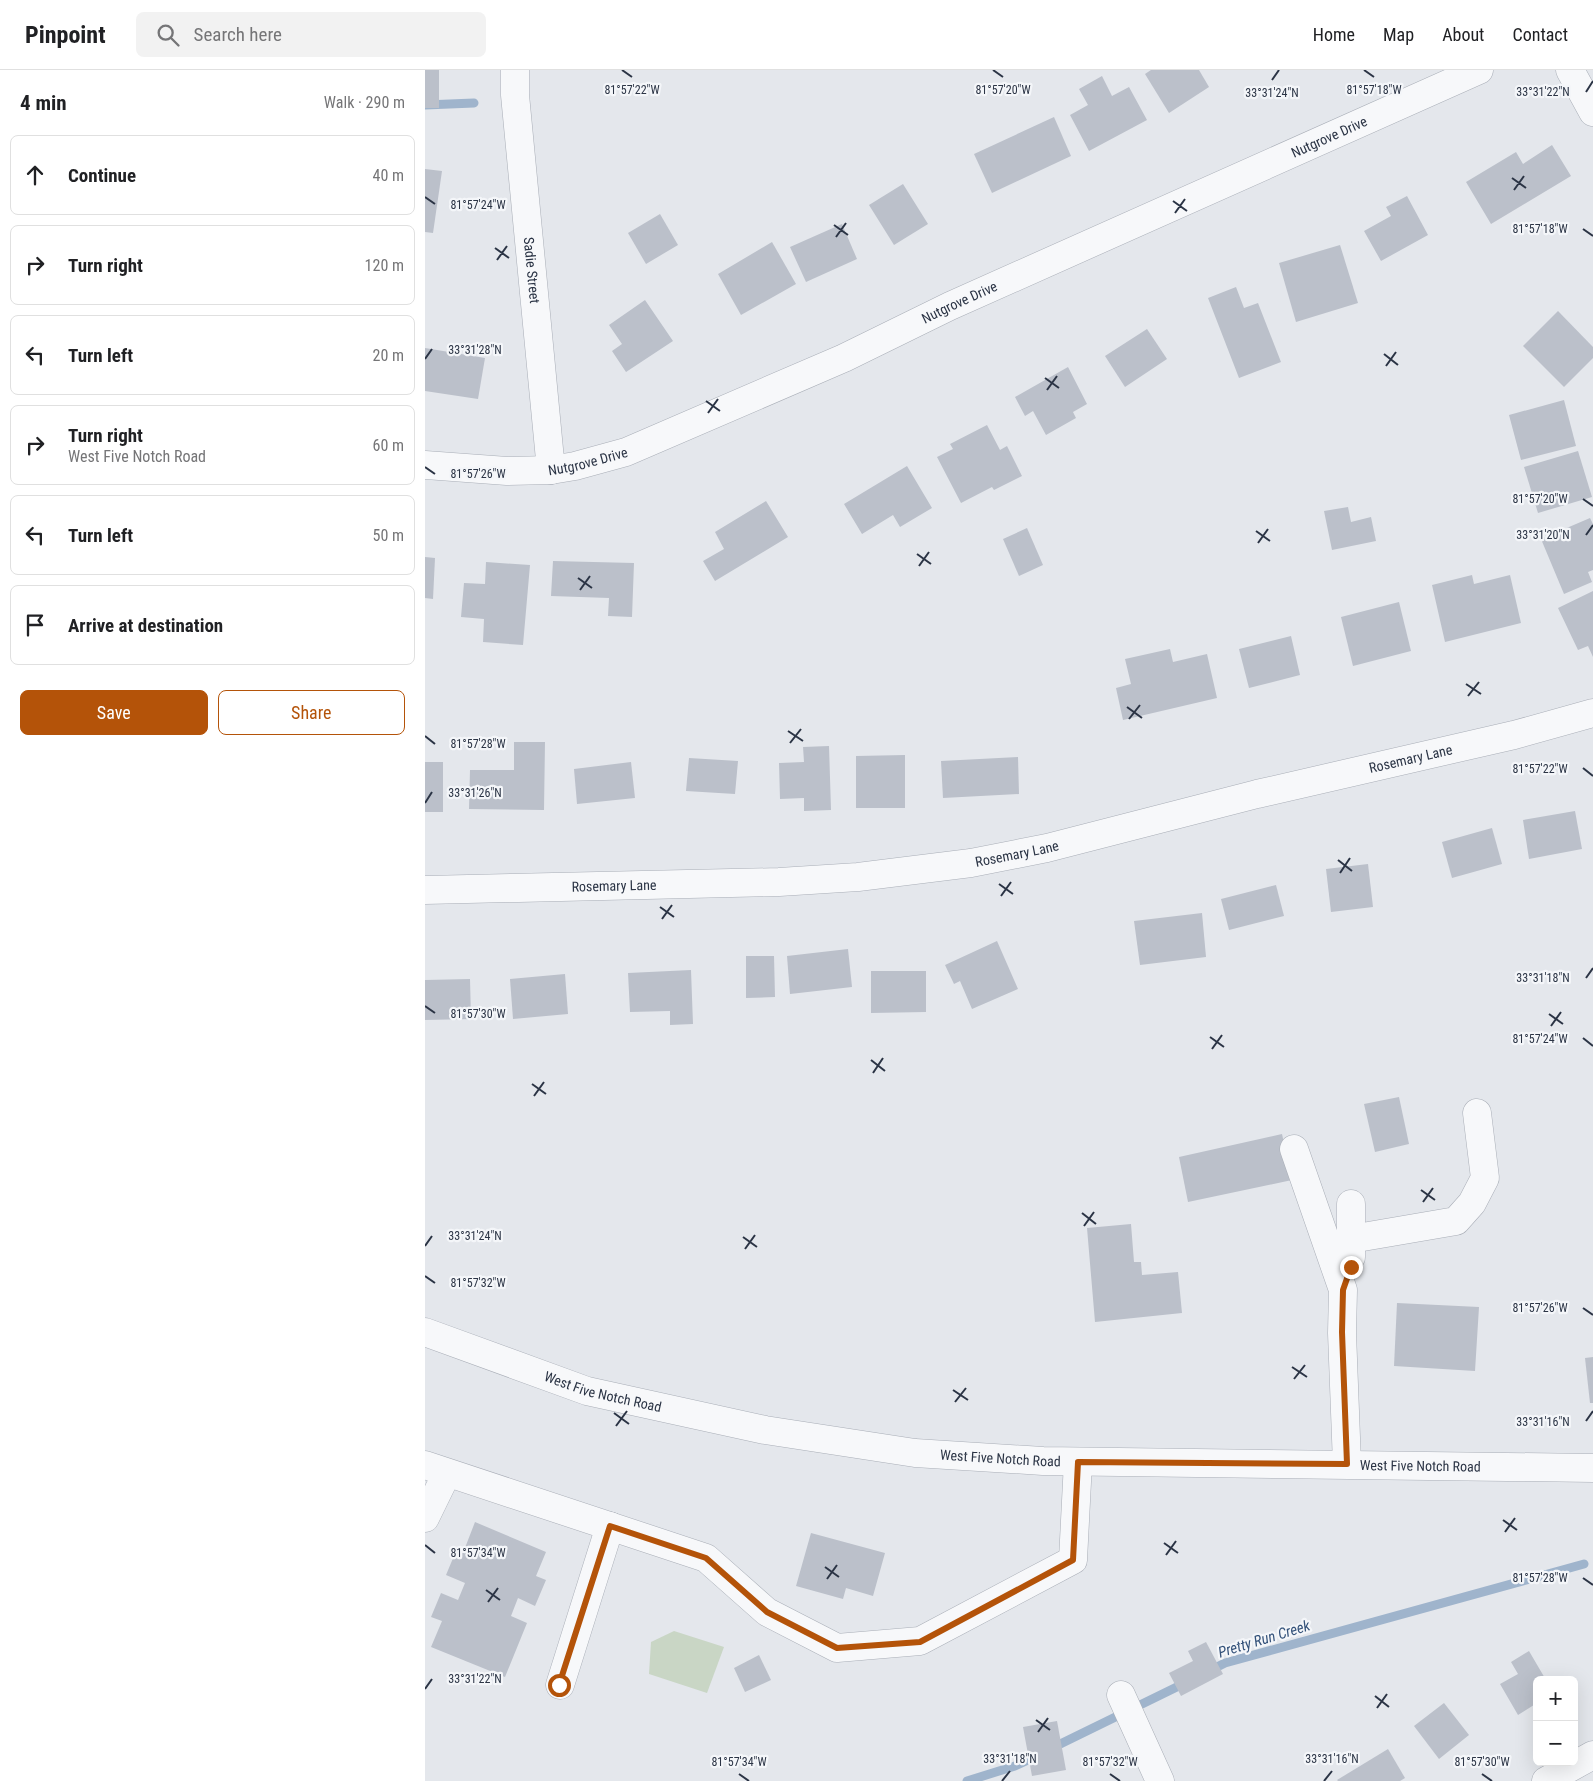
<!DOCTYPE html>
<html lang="en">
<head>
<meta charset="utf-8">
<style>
	body { margin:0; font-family:"Roboto Condensed",sans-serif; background:#f2f2f2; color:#202124 }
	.controls { position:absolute; right:15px; bottom:15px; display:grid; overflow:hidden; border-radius:8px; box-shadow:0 5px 20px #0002 }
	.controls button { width:45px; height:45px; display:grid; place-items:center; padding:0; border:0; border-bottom:1px solid #e0e0e0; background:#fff; color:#202124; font:25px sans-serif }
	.stop { position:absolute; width:15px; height:15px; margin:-11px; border:4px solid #b45309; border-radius:50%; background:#fff }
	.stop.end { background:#b45309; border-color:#fff; box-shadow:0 1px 5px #0008 }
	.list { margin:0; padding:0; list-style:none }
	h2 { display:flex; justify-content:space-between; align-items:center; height:65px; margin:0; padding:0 20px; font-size:21px }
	h2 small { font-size:16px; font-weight:400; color:#757577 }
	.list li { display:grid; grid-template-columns:32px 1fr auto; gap:15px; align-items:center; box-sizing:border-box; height:80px; margin:0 10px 10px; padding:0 10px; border:1px solid #e0e0e0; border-radius:8px }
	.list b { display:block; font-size:19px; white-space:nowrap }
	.list p { margin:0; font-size:16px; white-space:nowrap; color:#757577 }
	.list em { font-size:16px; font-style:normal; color:#757577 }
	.actions { display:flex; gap:10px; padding:15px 20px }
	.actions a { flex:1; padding:11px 0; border:1px solid #b45309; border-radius:8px; text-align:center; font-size:18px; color:#b45309 }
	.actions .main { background:#b45309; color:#fff }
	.icon { flex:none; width:28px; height:28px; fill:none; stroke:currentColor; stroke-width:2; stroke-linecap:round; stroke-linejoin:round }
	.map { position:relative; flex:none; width:1168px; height:1711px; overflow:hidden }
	header { display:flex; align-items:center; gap:30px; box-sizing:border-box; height:70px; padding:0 25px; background:#fff; border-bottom:1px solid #e0e0e0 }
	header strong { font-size:24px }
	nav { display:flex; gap:28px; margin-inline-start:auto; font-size:18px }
	.search { width:350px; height:45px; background:#f2f2f2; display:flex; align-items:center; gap:12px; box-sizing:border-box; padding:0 18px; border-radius:8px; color:#757577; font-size:19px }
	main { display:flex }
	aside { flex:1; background:#fff }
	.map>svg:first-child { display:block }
	.green { fill:#c9d6c5 }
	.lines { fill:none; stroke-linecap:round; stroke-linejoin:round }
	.stream { stroke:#9fb4cc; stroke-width:9 }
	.building { fill:#bbc0ca }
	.minor-casing { stroke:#a9aeb7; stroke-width:29 }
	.minor { stroke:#f7f8fa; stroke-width:28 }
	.route { stroke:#b45309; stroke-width:6 }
	.ticks { fill:none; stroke:#2b3445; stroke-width:2 }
	.labels { text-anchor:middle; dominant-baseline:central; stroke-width:4.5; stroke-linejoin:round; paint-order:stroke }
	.street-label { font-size:14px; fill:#2b3445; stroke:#f4f6f9 }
	.water-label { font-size:15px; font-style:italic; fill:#34527a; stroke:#f4f6f9 }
	.ticks-label { font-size:12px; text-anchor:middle; fill:#2b3445; stroke:#f4f6f9; stroke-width:4.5; stroke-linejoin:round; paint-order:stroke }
</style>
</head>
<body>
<header>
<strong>Pinpoint</strong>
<div class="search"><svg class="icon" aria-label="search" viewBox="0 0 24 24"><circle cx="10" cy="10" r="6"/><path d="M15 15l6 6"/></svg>Search here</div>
<nav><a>Home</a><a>Map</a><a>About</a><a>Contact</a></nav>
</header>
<main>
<aside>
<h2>4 min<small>Walk · 290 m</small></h2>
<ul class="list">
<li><svg class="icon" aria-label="ahead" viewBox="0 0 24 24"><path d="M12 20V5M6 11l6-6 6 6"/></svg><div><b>Continue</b></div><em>40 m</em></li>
<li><svg class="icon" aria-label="right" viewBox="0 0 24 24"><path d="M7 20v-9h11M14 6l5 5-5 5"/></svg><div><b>Turn right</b></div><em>120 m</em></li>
<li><svg class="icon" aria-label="left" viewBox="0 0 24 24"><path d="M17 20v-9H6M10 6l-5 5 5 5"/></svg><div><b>Turn left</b></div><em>20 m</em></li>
<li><svg class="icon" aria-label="right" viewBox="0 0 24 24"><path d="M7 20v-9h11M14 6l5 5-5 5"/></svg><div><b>Turn right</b><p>West Five Notch Road</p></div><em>60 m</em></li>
<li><svg class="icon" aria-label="left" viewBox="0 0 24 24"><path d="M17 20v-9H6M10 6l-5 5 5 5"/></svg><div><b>Turn left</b></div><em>50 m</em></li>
<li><svg class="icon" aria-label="arrive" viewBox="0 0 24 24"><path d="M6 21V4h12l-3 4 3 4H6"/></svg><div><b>Arrive at destination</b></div></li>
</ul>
<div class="actions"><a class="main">Save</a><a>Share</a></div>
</aside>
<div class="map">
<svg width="1168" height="1711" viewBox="0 0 1168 1711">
	<rect width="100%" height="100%" fill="#e4e7ec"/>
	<path class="green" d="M249 1561 299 1577 282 1623 224 1604 226 1572Z"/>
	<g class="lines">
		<g class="stream">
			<path d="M0 35 49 33"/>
			<path d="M784 1601 800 1593 1159 1494"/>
			<path d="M625 1679 762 1612"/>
			<path d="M542 1711 590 1696 614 1685"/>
		</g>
	</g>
	<g class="building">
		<rect x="0" y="0" width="14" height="38"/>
		<path d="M726 0H774L784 17 744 43 720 4Z"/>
		<path d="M677 6 687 26 704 17 722 50 664 81 645 45 663 35 654 19Z"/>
		<path d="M629 47 646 86 567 123 549 84Z"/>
		<path d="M1127 75 1146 106 1066 154 1041 112 1091 82 1098 94Z"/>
		<path d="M0 99 17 101 8 163 0 162Z"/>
		<path d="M478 114 503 154 469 175 444 135Z"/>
		<path d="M982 126 1003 165 956 191 939 161 966 146 961 137Z"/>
		<path d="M235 144 253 175 221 194 203 163Z"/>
		<path d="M417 154 432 189 381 212 365 177Z"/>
		<path d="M347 172 371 214 316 245 293 204Z"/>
		<path d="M915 175 933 233 871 252 854 193Z"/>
		<path d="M811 217 819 238 833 233 856 292 814 308 783 228Z"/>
		<path d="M220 230 248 271 201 302 187 281 197 274 184 255Z"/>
		<path d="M1133 241 1168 277V288L1139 317 1098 276Z"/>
		<path d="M722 259 742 289 700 317 680 286Z"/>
		<path d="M0 278 60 288 53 329 0 321Z"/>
		<path d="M643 297 662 334 648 342 651 348 621 365 608 341 600 346 590 327Z"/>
		<path d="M1139 330 1151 376 1096 390 1084 345Z"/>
		<path d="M562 355 575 380 582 376 597 406 569 420 567 417 536 433 512 387 528 379 525 374Z"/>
		<path d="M1153 381 1167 427 1113 443 1099 397Z"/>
		<path d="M482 396 507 438 475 457 468 445 437 464 419 434Z"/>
		<path d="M341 431 363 467 290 511 278 491 299 479 290 462Z"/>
		<path d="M923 437 926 452 946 447 951 471 907 480 899 441Z"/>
		<path d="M1165 448 1168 454V500L1163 502 1167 512 1139 524 1116 469Z"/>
		<path d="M602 458 618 495 594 506 578 469Z"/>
		<path d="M0 487 10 488 8 529 0 528Z"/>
		<path d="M128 491 209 493 207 547 183 546 184 528 126 526Z"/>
		<path d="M61 492 105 495 98 575 58 572 59 549 36 547 39 513 60 514Z"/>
		<path d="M1047 505 1049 514 1085 505 1096 553 1020 572 1007 515Z"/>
		<path d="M1168 521V587L1163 576 1153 580 1133 538Z"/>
		<path d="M974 532 986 581 928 596 916 547Z"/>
		<path d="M866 566 875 605 824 618 814 579Z"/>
		<path d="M745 579 748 592 782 584 792 628 698 650 691 618 706 614 700 589Z"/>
		<path d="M89 672H120L119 740 44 739 45 700H89Z"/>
		<path d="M404 676 406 740 379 741V728L355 729 354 693 379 692 378 677Z"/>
		<path d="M480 685V738H431V686Z"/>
		<path d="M593 687 594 724 518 728 516 691Z"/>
		<path d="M264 688 313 691 310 724 261 721Z"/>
		<rect x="0" y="692" width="18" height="50"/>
		<path d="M206 692 210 728 152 734 149 699Z"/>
		<path d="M1150 741 1157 779 1104 789 1098 750Z"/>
		<path d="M1067 758 1077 794 1027 808 1017 772Z"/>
		<path d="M943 794 948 837 906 842 901 799Z"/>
		<path d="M851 815 859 846 804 860 796 829Z"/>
		<path d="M777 843 781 887 715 895 709 851Z"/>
		<path d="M572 871 593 919 547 939 535 911 529 914 520 895Z"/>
		<path d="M423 879 427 917 365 924 362 886Z"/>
		<path d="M321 886H349L350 927 321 928Z"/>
		<path d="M266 900 268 954 245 955V941L205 942 203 903Z"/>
		<path d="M446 901H501V942L446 943Z"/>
		<path d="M140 904 143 944 88 949 85 909Z"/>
		<path d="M45 909 46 949 0 950V910Z"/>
		<path d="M974 1027 984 1074 950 1082 939 1034Z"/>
		<path d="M857 1064 867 1110 763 1132 754 1087Z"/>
		<path d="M706 1154 709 1192H716L717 1205 753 1202 757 1243 670 1252 662 1158Z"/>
		<path d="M972 1233 1054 1237 1050 1301 969 1296Z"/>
		<path d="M1168 1287V1333H1165L1160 1288Z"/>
		<path d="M50 1452 121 1482 111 1506 121 1510 110 1536 93 1528 86 1546 102 1553 80 1607 6 1577 17 1551 6 1547 16 1523 33 1530 40 1513 21 1505 31 1481 38 1483Z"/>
		<path d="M386 1463 460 1483 448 1526 421 1518 418 1529 371 1516Z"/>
		<path d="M781 1572 798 1604 756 1626 744 1603 768 1591 763 1581Z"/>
		<path d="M1104 1581 1121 1610H1112V1633L1093 1645 1075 1614 1093 1604 1086 1592Z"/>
		<path d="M334 1585 346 1610 320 1622 309 1598Z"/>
		<path d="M1019 1633 1044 1665 1014 1689 989 1656Z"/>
		<path d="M632 1651 641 1700 607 1706 598 1657Z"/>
		<path d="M963 1679 980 1708 975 1711H913L912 1710Z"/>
	</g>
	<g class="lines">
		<defs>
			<g id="minor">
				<path id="s1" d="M90 0V25L126 400"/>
				<path d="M1145 0 1168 42"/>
				<path id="s2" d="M0 395 82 401 126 400 150 396 201 382 419 288 525 236 1054 0"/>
				<path id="s3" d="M0 820 354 812 433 807 546 793 622 778 832 724 1089 665 1168 643"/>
				<path d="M869 1079 918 1220 917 1263 922 1394"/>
				<path d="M926 1134V1187"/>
				<path d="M926 1169 1031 1151 1047 1133 1060 1108 1052 1043"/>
				<path id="s4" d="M0 1262 162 1321 340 1360 490 1383 618 1391 1168 1398"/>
				<path d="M0 1395 281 1488 342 1542 412 1578 495 1571 648 1490 653 1392"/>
				<path d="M0 1448 22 1403"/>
				<path d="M135 1615 185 1456"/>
				<path d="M696 1625 735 1711"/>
				<path d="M1121 1711 1168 1685"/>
			</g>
		</defs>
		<use href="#minor" class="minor-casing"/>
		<use href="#minor" class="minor"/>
	</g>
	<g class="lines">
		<path class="route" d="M134 1615 185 1456 281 1488 342 1542 412 1578 495 1572 648 1490 653 1392 922 1394 917 1262 918 1220 926 1197"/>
	</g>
	<path class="ticks" d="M197 0 207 7M568 0 578 7M939 0 949 7M847 10 854 0M1161 22 1168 11M1087 108 1101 118M1089 120 1099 106M0 127 10 134M748 131 762 141M750 143 760 129M409 155 423 165M1158 159 1168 166M411 167 421 153M70 178 84 188M72 190 82 176M959 284 973 295M0 289 7 279M961 296 971 282M620 308 634 318M622 320 632 306M281 331 295 341M283 343 293 329M0 397 10 404M1158 429 1168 436M831 461 845 471M1161 465 1168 455M833 473 843 459M492 484 506 494M494 496 504 482M153 508 167 518M155 520 165 506M1041 614 1056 624M1043 626 1054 612M702 637 717 648M704 649 715 635M363 661 378 671M0 666 10 674M365 673 376 659M1158 698 1168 706M0 733 7 722M913 790 927 801M915 803 925 788M574 814 588 824M576 826 586 812M235 837 249 847M237 849 247 835M1161 908 1168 898M0 936 10 943M1124 944 1138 954M1126 956 1136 942M785 967 799 977M1158 968 1168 976M787 979 797 965M446 990 460 1001M448 1003 458 988M107 1014 121 1024M109 1026 119 1012M996 1120 1010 1130M998 1132 1008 1118M657 1143 671 1154M659 1156 669 1142M318 1167 332 1177M0 1176 7 1166M320 1179 330 1165M0 1206 10 1213M1158 1238 1168 1245M867 1297 882 1307M869 1309 880 1295M528 1320 543 1330M530 1332 541 1318M189 1343 204 1354M1161 1351 1168 1341M191 1356 202 1341M1078 1450 1092 1460M1080 1462 1090 1448M739 1473 753 1483M0 1475 10 1483M741 1485 751 1471M400 1497 414 1507M1158 1508 1168 1515M402 1509 412 1495M61 1520 75 1530M63 1532 73 1518M0 1619 7 1609M950 1626 964 1637M952 1638 962 1624M611 1650 625 1660M613 1662 623 1648M314 1704 324 1711M685 1704 695 1711M1057 1704 1067 1711M577 1711 585 1701M899 1711 907 1701"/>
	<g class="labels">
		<g class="street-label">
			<text stroke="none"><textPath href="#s2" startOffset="974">Nutgrove Drive</textPath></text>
			<text stroke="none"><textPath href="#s1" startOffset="201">Sadie Street</textPath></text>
			<text stroke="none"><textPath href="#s2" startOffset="569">Nutgrove Drive</textPath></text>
			<text stroke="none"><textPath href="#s2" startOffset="164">Nutgrove Drive</textPath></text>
			<text stroke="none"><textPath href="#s3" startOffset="999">Rosemary Lane</textPath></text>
			<text stroke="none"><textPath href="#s3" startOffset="594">Rosemary Lane</textPath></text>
			<text stroke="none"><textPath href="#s3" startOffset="189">Rosemary Lane</textPath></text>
			<text stroke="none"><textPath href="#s4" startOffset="188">West Five Notch Road</textPath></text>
			<text stroke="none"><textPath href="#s4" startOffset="592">West Five Notch Road</textPath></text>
			<text stroke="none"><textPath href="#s4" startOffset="1012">West Five Notch Road</textPath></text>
		</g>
		<g class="water-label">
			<text transform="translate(839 1569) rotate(-17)">Pretty Run Creek</text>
		</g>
	</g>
	<g class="ticks-label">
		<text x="207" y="24">81°57'22"W</text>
		<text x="578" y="24">81°57'20"W</text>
		<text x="949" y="24">81°57'18"W</text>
		<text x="1118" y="26">33°31'22"N</text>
		<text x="847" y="27">33°31'24"N</text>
		<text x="53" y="139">81°57'24"W</text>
		<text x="1115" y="163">81°57'18"W</text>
		<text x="50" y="284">33°31'28"N</text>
		<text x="53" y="408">81°57'26"W</text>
		<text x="1115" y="433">81°57'20"W</text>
		<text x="1118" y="469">33°31'20"N</text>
		<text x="53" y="678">81°57'28"W</text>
		<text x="1115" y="703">81°57'22"W</text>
		<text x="50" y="727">33°31'26"N</text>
		<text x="1118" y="912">33°31'18"N</text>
		<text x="53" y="948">81°57'30"W</text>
		<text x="1115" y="973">81°57'24"W</text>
		<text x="50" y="1170">33°31'24"N</text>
		<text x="53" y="1217">81°57'32"W</text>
		<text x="1115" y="1242">81°57'26"W</text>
		<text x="1118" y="1356">33°31'16"N</text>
		<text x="53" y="1487">81°57'34"W</text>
		<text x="1115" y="1512">81°57'28"W</text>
		<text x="50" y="1613">33°31'22"N</text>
		<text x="585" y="1693">33°31'18"N</text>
		<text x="907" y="1693">33°31'16"N</text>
		<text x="314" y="1696">81°57'34"W</text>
		<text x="685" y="1696">81°57'32"W</text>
		<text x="1057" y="1696">81°57'30"W</text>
	</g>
</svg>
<div class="controls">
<button>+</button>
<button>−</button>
</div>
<div class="stop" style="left:134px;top:1615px"></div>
<div class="stop end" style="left:926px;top:1197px"></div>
</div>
</main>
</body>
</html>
